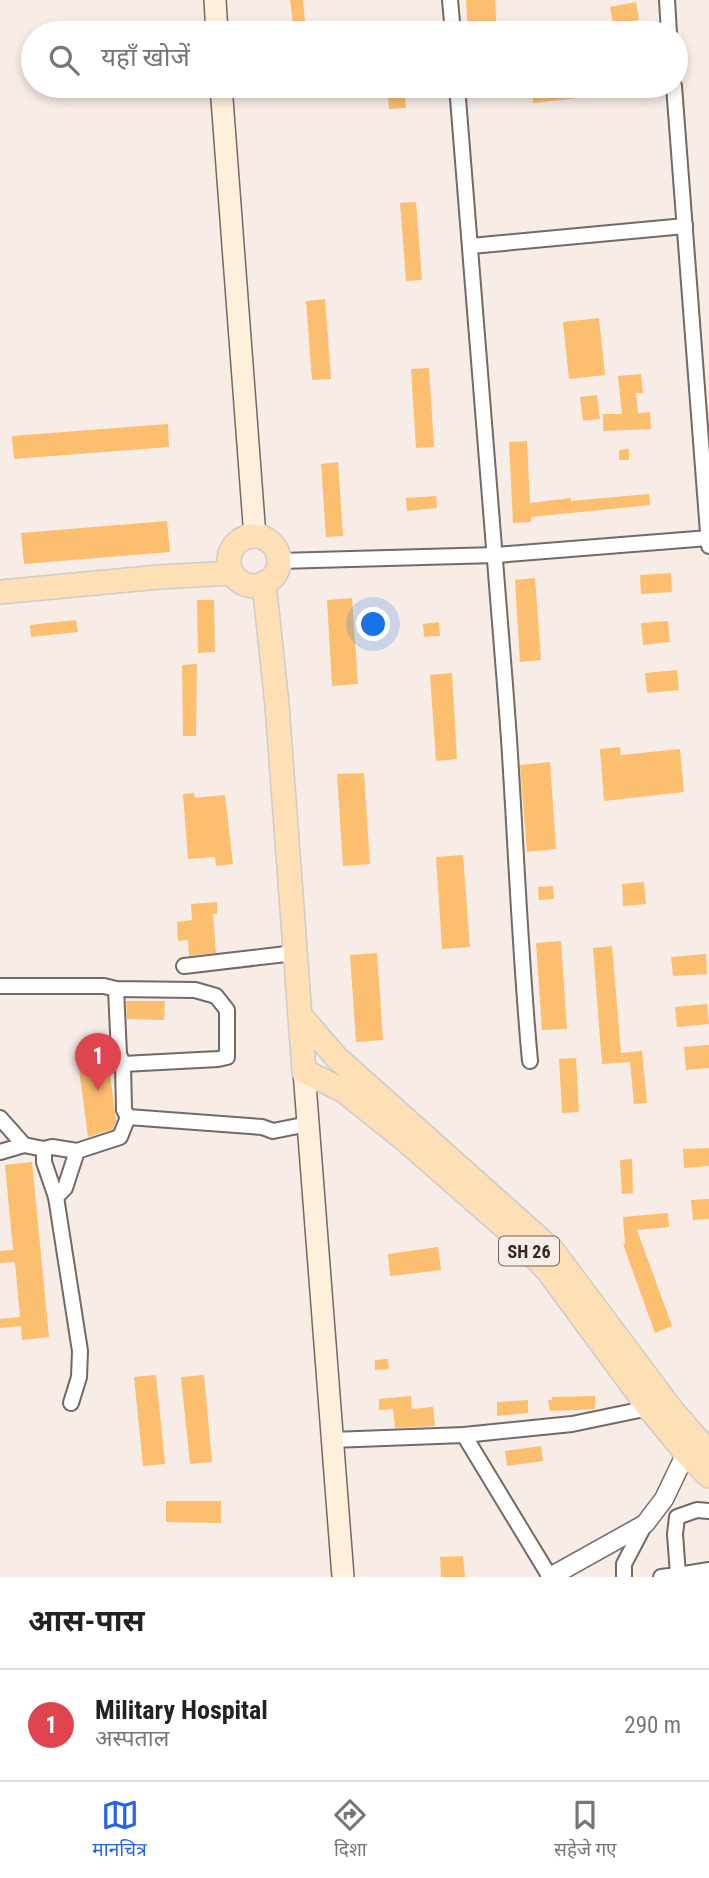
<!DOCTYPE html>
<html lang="hi">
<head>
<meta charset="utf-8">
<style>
	body { margin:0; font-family:"Roboto Condensed","Noto Sans Devanagari",sans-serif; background:#f6f6f6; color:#222 }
	.you { position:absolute; left:374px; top:625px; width:24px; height:24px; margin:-18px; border:5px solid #fff; border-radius:50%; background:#1a73e8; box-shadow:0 0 0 10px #1a73e833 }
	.badge { display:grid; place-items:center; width:46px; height:46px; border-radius:50%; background:#2563eb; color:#fff; font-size:23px; font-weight:700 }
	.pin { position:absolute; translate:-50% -58px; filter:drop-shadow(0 2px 4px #0008) }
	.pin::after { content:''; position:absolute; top:37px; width:24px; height:21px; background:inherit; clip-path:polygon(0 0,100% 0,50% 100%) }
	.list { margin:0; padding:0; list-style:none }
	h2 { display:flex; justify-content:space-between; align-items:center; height:91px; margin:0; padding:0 28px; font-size:30px }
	h2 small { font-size:23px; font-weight:400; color:#767676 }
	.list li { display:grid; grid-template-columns:46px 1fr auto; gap:21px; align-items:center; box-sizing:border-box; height:112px; padding:0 28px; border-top:2px solid #e0e0e0 }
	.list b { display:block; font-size:26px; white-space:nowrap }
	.list p { margin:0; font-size:23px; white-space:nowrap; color:#767676 }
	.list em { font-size:23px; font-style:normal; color:#767676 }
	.icon { flex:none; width:38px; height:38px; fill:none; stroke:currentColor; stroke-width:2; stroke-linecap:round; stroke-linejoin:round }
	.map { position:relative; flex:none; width:709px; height:1577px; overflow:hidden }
	.search { position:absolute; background:#fff; box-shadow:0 4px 10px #0003; left:21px; right:21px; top:21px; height:77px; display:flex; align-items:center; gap:18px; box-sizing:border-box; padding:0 24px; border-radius:38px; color:#767676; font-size:26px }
	.sheet { height:203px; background:#fff }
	nav { display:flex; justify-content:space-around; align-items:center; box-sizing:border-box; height:98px; border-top:2px solid #e0e0e0; background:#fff; font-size:19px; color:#767676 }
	nav a { display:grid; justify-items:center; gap:4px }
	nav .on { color:#2563eb }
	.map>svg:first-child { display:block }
	.building { fill:#fcbe6f }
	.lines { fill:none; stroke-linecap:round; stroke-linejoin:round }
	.minor-casing { stroke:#736965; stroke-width:18 }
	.tertiary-casing { stroke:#736965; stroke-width:21 }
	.secondary-casing { stroke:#736965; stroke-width:24 }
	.primary-casing { stroke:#cdcccb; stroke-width:26 }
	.minor { stroke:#fff; stroke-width:14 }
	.tertiary { stroke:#fff; stroke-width:18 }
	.secondary { stroke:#fef0da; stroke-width:21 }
	.primary { stroke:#fde0b5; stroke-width:23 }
	.labels { text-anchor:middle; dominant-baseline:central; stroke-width:6; stroke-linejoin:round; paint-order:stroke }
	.shield { fill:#f8ece7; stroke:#6a6461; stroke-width:2 }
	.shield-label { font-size:18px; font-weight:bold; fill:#2d2927 }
</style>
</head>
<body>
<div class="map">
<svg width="709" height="1577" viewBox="0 0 709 1577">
	<rect width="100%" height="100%" fill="#f8ece7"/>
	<g class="building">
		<path d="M290 0H303L306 33H294Z"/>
		<path d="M466 0H495L497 33H468Z"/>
		<path d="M636 2 639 20 613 24 610 7Z"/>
		<path d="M387 86H404L406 108 389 109Z"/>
		<path d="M536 86H586L587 97 533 103 531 87Z"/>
		<path d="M416 202 422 280 406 281 400 203Z"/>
		<path d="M325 299 331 379 312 380 306 301Z"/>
		<path d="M599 318 605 375 569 379 563 322Z"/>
		<path d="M429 368 434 447 416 448 411 369Z"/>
		<path d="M641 374 643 393H636L638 413 650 412 651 429 603 431V414H622L618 376Z"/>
		<path d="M597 395 600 419 583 421 580 397Z"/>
		<path d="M168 424 169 447 14 459 12 436Z"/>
		<path d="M527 441 530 503 571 498V501L649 494 650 505 531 517V522L513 523 509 442Z"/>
		<path d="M629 449V460H619V450Z"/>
		<path d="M338 462 343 536 326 537 321 464Z"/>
		<path d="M436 496 437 508 407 511 406 498Z"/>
		<path d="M167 521 170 552 24 564 21 533Z"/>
		<path d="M671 573 672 592 641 594 640 575Z"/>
		<path d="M535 578 541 660 520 662 515 580Z"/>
		<path d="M352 598 358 684 332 686 327 600Z"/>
		<path d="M197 600H214L215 652 198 653Z"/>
		<path d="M76 620 78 632 31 637 30 625Z"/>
		<path d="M668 621 670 642 643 645 641 623Z"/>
		<path d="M439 622 440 636 424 637 423 624Z"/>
		<path d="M197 664 196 736H183L182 665Z"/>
		<path d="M677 670 679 690 647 693 645 673Z"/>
		<path d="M452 673 457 759 436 761 430 675Z"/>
		<path d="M620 747 621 755 680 749 684 792 604 801 600 749Z"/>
		<path d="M550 762 556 849 527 852 520 765Z"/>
		<path d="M364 773 370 864 343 866 337 774Z"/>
		<path d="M194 793 195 798 225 795 233 864 216 866 215 857 188 859 183 794Z"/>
		<path d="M463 855 470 947 442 949 436 857Z"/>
		<path d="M644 882 646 904 623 906 622 884Z"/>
		<path d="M553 886 554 899 539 900 538 887Z"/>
		<path d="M217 902V914H213L216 953 189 956 188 940 178 941 177 922 192 920 191 904Z"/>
		<path d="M561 941 567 1029 542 1030 536 943Z"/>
		<path d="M612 946 621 1053 642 1051 647 1103 634 1104 630 1062 602 1064 593 948Z"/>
		<path d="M377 953 383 1040 356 1042 350 955Z"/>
		<path d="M706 954 707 974 673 976 671 957Z"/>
		<path d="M126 1001H165L164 1020 127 1019Z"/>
		<path d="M707 1004 709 1024 677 1027 675 1007Z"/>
		<path d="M709 1045V1068L686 1070 684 1047Z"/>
		<path d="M576 1058 579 1112 562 1113 559 1059Z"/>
		<path d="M109 1065 116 1121 113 1129 88 1137 79 1069Z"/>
		<path d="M709 1148V1166L684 1168 683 1149Z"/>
		<path d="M632 1159 633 1193 622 1194 620 1160Z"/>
		<path d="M32 1162 49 1337 22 1340 21 1326 0 1328V1319L20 1317 15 1262 0 1263V1251L13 1250 5 1165Z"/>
		<path d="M709 1199V1219L693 1220 691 1200Z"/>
		<path d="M668 1213 669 1227 637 1230 672 1326 655 1333 623 1244H625L623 1217Z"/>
		<path d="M438 1247 441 1270 390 1276 388 1254Z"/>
		<path d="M388 1359 389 1369 375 1370V1360Z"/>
		<path d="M156 1375 165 1464 143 1466 134 1377Z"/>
		<path d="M204 1375 212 1462 190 1464 181 1377Z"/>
		<path d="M411 1396 412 1409 433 1407 435 1426 395 1428 393 1409 379 1410V1399Z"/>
		<path d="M595 1396V1409L550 1411 548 1400H552V1397Z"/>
		<path d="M528 1400V1413L497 1416V1402Z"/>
		<path d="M541 1446 543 1461 507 1466 505 1451Z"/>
		<path d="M166 1501H221V1523L166 1522Z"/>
		<path d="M463 1556 465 1577H441L440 1557Z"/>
	</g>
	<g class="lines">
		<defs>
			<g id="minor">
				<path d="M450 0 453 33"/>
				<path d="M667 0 669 33"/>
				<path d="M457 86C476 303 493 521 509 739 516 846 520 954 530 1061"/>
				<path d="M674 86 709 546"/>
				<path d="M471 246 685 226"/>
				<path d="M279 561 496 555 709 538"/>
				<path d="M184 966 295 953"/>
				<path d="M0 986H104L116 989 195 990 216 996 227 1010V1057L218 1059 123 1064"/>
				<path d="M128 1117 262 1127 273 1131 308 1124"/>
				<path d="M0 1118 24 1145 44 1149 52 1147 77 1151 120 1137 128 1117 124 1110 123 1064 119 1054 116 989"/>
				<path d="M44 1149V1162L56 1197 80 1351 79 1377 71 1403"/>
				<path d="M0 1152 24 1145"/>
				<path d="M56 1197 65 1188 77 1151"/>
				<path d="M464 1435 550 1577"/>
				<path d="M332 1440 464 1435 572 1424 649 1408"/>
				<path d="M709 1511 697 1510 677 1517 675 1534 678 1575 709 1570"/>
				<path d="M624 1577V1564L645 1524"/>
				<path d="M661 1577 678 1575V1577"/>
			</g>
			<path id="tertiary" d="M550 1577 645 1524 664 1499 686 1453"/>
			<g id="secondary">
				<path d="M215 0 217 33"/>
				<path d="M221 86 255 537"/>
				<path d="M304 1071 343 1577"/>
			</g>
			<g id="primary">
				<circle cx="254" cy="561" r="25"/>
				<path d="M264 583 277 705 304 1071 344 1091 404 1139 516 1237 548 1271 649 1408 686 1453 709 1476"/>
				<path d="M0 592 159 577 232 573"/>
				<path d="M300 1015 336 1057 553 1251 671 1409 709 1453"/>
			</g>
		</defs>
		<use href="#minor" class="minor-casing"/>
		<use href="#tertiary" class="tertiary-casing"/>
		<use href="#secondary" class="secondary-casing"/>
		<use href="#primary" class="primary-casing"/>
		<use href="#minor" class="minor"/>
		<use href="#tertiary" class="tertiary"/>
		<use href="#secondary" class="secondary"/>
		<use href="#primary" class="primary"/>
	</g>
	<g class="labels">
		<rect class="shield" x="499" y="1236.5" width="60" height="29" rx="5"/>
		<g class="shield-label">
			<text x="529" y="1251">SH 26</text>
		</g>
	</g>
</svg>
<div class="you"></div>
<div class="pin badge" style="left:98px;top:1091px;background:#e0444e">1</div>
<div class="search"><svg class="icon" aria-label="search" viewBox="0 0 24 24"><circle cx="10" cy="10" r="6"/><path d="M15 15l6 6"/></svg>यहाँ खोजें</div>
</div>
<section class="sheet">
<h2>आस-पास<small></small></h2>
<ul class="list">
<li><span class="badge" style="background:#e0444e">1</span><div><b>Military Hospital</b><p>अस्पताल</p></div><em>290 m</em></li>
</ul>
</section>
<nav>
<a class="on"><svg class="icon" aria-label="map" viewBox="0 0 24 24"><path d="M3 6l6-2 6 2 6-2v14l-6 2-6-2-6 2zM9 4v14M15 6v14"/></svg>मानचित्र</a>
<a><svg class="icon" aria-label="directions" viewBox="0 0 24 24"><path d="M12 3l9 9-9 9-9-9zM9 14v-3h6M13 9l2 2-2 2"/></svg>दिशा</a>
<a><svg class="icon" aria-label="saved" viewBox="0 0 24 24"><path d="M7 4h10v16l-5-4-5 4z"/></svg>सहेजे गए</a>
</nav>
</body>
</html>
